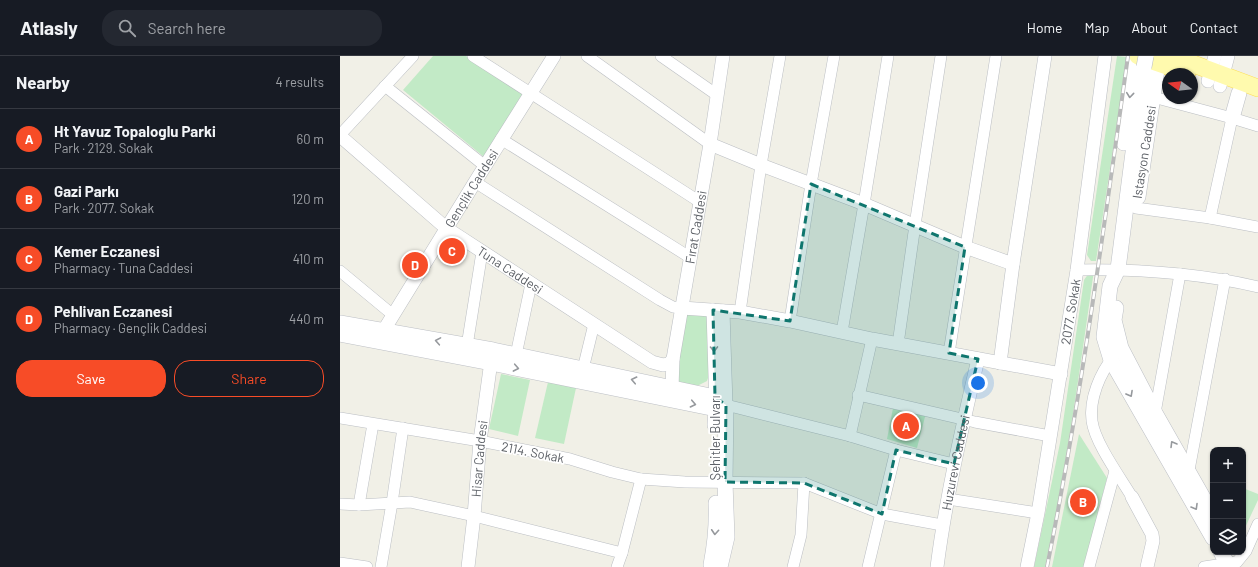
<!DOCTYPE html>
<html lang="en">
<head>
<meta charset="utf-8">
<style>
	body { margin:0; font-family:Barlow,sans-serif; background:#242831; color:#f1f3f6 }
	.controls { position:absolute; right:12px; bottom:12px; display:grid; overflow:hidden; border-radius:8px; box-shadow:0 1px 3px #0004 }
	.controls button { width:36px; height:36px; display:grid; place-items:center; padding:0; border:0; border-bottom:1px solid #363941; background:#171b24; color:#f1f3f6; font:20px sans-serif }
	.compass { position:absolute; left:822px; top:12px; width:36px; height:36px; border-radius:50%; background:#171b24; box-shadow:0 1px 3px #0004; rotate:285deg }
	.you { position:absolute; left:638px; top:327px; width:14px; height:14px; margin:-10px; border:3px solid #fff; border-radius:50%; background:#1a73e8; box-shadow:0 0 0 6px #1a73e833 }
	.badge { display:grid; place-items:center; width:26px; height:26px; border-radius:50%; background:#f74c27; color:#fff; font-size:13px; font-weight:700 }
	.pin { position:absolute; translate:-50% -50%; border:2px solid #fff; box-shadow:0 1px 4px #0006 }
	.list { margin:0; padding:0; list-style:none }
	h2 { display:flex; justify-content:space-between; align-items:center; height:52px; margin:0; padding:0 16px; font-size:17px }
	h2 small { font-size:13px; font-weight:400; color:#9ea1a6 }
	.list li { display:grid; grid-template-columns:26px 1fr auto; gap:12px; align-items:center; box-sizing:border-box; height:60px; padding:0 16px; border-top:1px solid #363941 }
	.list b { display:block; font-size:15px; white-space:nowrap }
	.list p { margin:0; font-size:13px; white-space:nowrap; color:#9ea1a6 }
	.list em { font-size:13px; font-style:normal; color:#9ea1a6 }
	.actions { display:flex; gap:8px; padding:12px 16px }
	.actions a { flex:1; padding:9px 0; border:1px solid #f74c27; border-radius:16px; text-align:center; font-size:14px; color:#f74c27 }
	.actions .main { background:#f74c27; color:#fff }
	.icon { flex:none; width:22px; height:22px; fill:none; stroke:currentColor; stroke-width:2; stroke-linecap:round; stroke-linejoin:round }
	.map { position:relative; flex:none; width:918px; height:511px; overflow:hidden }
	header { display:flex; align-items:center; gap:24px; box-sizing:border-box; height:56px; padding:0 20px; background:#171b24; border-bottom:1px solid #363941 }
	header strong { font-size:19px }
	nav { display:flex; gap:22px; margin-inline-start:auto; font-size:14px }
	.search { width:280px; height:36px; background:#242831; display:flex; align-items:center; gap:10px; box-sizing:border-box; padding:0 14px; border-radius:16px; color:#9ea1a6; font-size:15px }
	main { display:flex }
	aside { flex:1; background:#171b24 }
	.map>svg:first-child { display:block }
	.green { fill:#c2eac6 }
	.lines { fill:none; stroke-linecap:round; stroke-linejoin:round }
	.minor-casing { stroke:#bbbec3; stroke-width:12 }
	.tertiary-casing { stroke:#bbbec3; stroke-width:14 }
	.secondary-casing { stroke:#bcbfc5; stroke-width:16 }
	.primary-casing { stroke:#fdde55; stroke-width:18 }
	.minor { stroke:#fff; stroke-width:11 }
	.tertiary { stroke:#fff; stroke-width:13 }
	.secondary { stroke:#fff; stroke-width:15 }
	.primary { stroke:#fffaae; stroke-width:17 }
	.rail-casing { stroke:#b8b9b9; stroke-width:4 }
	.rail { stroke:#fff; stroke-width:2.5; stroke-dasharray:8; stroke-linecap:butt }
	.secondary-bridge-casing { stroke:#bcbfc5; stroke-width:16; stroke-linecap:butt }
	.secondary-bridge { stroke:#fff; stroke-width:15 }
	.oneway { stroke:#96999d }
	.marked { fill:#0f766e; fill-opacity:0.2; stroke:#0f766e; stroke-width:3; stroke-dasharray:8 5; stroke-linejoin:round }
	.labels { text-anchor:middle; dominant-baseline:central; stroke-width:3.5; stroke-linejoin:round; paint-order:stroke }
	.street-label { font-size:13px; fill:#5e6268; stroke:#fff }
</style>
</head>
<body>
<header>
<strong>Atlasly</strong>
<div class="search"><svg class="icon" aria-label="search" viewBox="0 0 24 24"><circle cx="10" cy="10" r="6"/><path d="M15 15l6 6"/></svg>Search here</div>
<nav><a>Home</a><a>Map</a><a>About</a><a>Contact</a></nav>
</header>
<main>
<aside>
<h2>Nearby<small>4 results</small></h2>
<ul class="list">
<li><span class="badge">A</span><div><b>Ht Yavuz Topaloglu Parki</b><p>Park · 2129. Sokak</p></div><em>60 m</em></li>
<li><span class="badge">B</span><div><b>Gazi Parkı</b><p>Park · 2077. Sokak</p></div><em>120 m</em></li>
<li><span class="badge">C</span><div><b>Kemer Eczanesi</b><p>Pharmacy · Tuna Caddesi</p></div><em>410 m</em></li>
<li><span class="badge">D</span><div><b>Pehlivan Eczanesi</b><p>Pharmacy · Gençlik Caddesi</p></div><em>440 m</em></li>
</ul>
<div class="actions"><a class="main">Save</a><a>Share</a></div>
</aside>
<div class="map">
<svg width="918" height="511" viewBox="0 0 918 511">
	<rect width="100%" height="100%" fill="#f1f0e7"/>
	<g class="green">
		<path d="M93 0H126L187 39 144 101 63 34Z"/>
		<path d="M777 0 787 1 756 205H751L747 199Z"/>
		<path d="M751 214H754C740 314 726 413 705 511H694L720 387 744 224Z"/>
		<path d="M346 257 366 259 369 261 370 316 367 325 357 330 334 328Z"/>
		<path d="M161 318 190 324 178 380 149 373Z"/>
		<path d="M208 326 236 332 224 388 195 382Z"/>
		<path d="M553 352 586 357 577 392 547 383Z"/>
		<path d="M739 378 767 422 744 511H712Z"/>
		<path d="M903 432 918 438V444L903 476Z"/>
	</g>
	<g class="lines">
		<defs>
			<g id="minor">
				<path d="M133 0 360 146"/>
				<path d="M247 0 370 88"/>
				<path d="M321 0 377 39"/>
				<path d="M45 30 145 110"/>
				<path d="M813 41 892 62 918 70"/>
				<path d="M0 79 73 0"/>
				<path d="M161 83 351 202"/>
				<path d="M135 126 320 244 333 251 342 252"/>
				<path d="M796 152 870 162 918 171"/>
				<path d="M870 162 892 62"/>
				<path d="M737 214C798 213 859 217 918 231"/>
				<path d="M0 215 53 259"/>
				<path d="M400 256 421 109 440 0"/>
				<path d="M450 265 471 128 494 0"/>
				<path d="M502 276 524 148 548 0"/>
				<path d="M558 288 575 169 601 0"/>
				<path d="M127 290 142 196"/>
				<path d="M609 297 656 0"/>
				<path d="M176 299 191 228"/>
				<path d="M774 300C760 317 749 343 752 365 755 387 780 421 792 441"/>
				<path d="M243 313 254 268"/>
				<path d="M518 339 635 366 710 380"/>
				<path d="M386 349 510 380 556 394 614 408"/>
				<path d="M815 357 840 218"/>
				<path d="M0 362 140 385 230 403 272 416 301 423 345 426 464 427 542 458 602 469"/>
				<path d="M510 380 532 283"/>
				<path d="M849 414 885 223"/>
				<path d="M608 443 698 457"/>
				<path d="M0 448 19 449 70 446 134 460 282 497"/>
				<path d="M19 449 33 368"/>
				<path d="M0 507 27 511"/>
				<path d="M41 511 52 447 63 372"/>
				<path d="M277 511 282 497 301 423"/>
				<path d="M453 511 461 479 464 427"/>
				<path d="M528 511 556 394"/>
				<path d="M749 511 775 415"/>
				<path d="M864 511 897 506 906 495 918 468"/>
			</g>
			<g id="tertiary">
				<path d="M868 25 875 0"/>
				<path d="M880 30 888 0"/>
				<path id="s1" d="M0 80 106 172 312 306 323 309 329 308 333 303"/>
				<path d="M370 88 421 109 524 148 625 191 673 208"/>
				<path d="M342 252 400 256 450 265 532 283 721 318"/>
				<path d="M373 254 376 353 386 349 383 255"/>
				<path id="s2" d="M39 282 135 126 214 0"/>
				<path d="M660 307 673 208 705 0"/>
				<path id="s3" d="M330 342 332 332 333 303 370 88 383 0"/>
				<path d="M792 441 812 478 813 485 807 511"/>
				<path id="s4" d="M128 511 134 460 140 385 152 298"/>
				<path id="s5" d="M597 511C606 441 622 372 638 303"/>
				<path id="s6" d="M687 511 698 457 737 214 765 0"/>
			</g>
			<g id="secondary">
				<path d="M804 11 778 213 770 230 764 281 771 304 873 482"/>
				<path d="M892 62 899 37"/>
				<path d="M784 87 794 0"/>
				<path d="M798 141 818 7"/>
				<path d="M776 252 774 264 781 292 815 357 873 459"/>
				<path d="M0 267 153 294 375 341 386 349 385 426 387 481 380 511"/>
				<path d="M0 278 151 307 376 353 375 369"/>
				<path d="M881 496 889 511"/>
				<path d="M371 509C375 488 377 468 376 447"/>
			</g>
			<g id="primary">
				<path d="M798 0 847 17"/>
				<path d="M832 0 918 32"/>
			</g>
		</defs>
		<use href="#minor" class="minor-casing"/>
		<use href="#tertiary" class="tertiary-casing"/>
		<use href="#secondary" class="secondary-casing"/>
		<use href="#primary" class="primary-casing"/>
		<use href="#minor" class="minor"/>
		<use href="#tertiary" class="tertiary"/>
		<use href="#secondary" class="secondary"/>
		<use href="#primary" class="primary"/>
		<defs>
			<path id="rail" d="M707 511C741 342 764 171 788 0"/>
		</defs>
		<use href="#rail" class="rail-casing"/>
		<use href="#rail" class="rail"/>
		<defs>
			<path id="secondary-bridge" d="M804 11 806 0"/>
		</defs>
		<use href="#secondary-bridge" class="secondary-bridge-casing"/>
		<use href="#secondary-bridge" class="secondary-bridge"/>
	</g>
	<defs><path id="oneway-chevron" d="M-2-3.5L2.5 0L-2 3.5" fill="none" stroke-width="1.6" stroke-linecap="round" stroke-linejoin="round"/></defs>
	<g class="oneway">
		<use href="#oneway-chevron" transform="translate(790 39) rotate(96)"/>
		<use href="#oneway-chevron" transform="translate(98 285) rotate(-170)"/>
		<use href="#oneway-chevron" transform="translate(374 293) rotate(89)"/>
		<use href="#oneway-chevron" transform="translate(176 312) rotate(11)"/>
		<use href="#oneway-chevron" transform="translate(294 324) rotate(-168)"/>
		<use href="#oneway-chevron" transform="translate(790 338) rotate(61)"/>
		<use href="#oneway-chevron" transform="translate(353 348) rotate(12)"/>
		<use href="#oneway-chevron" transform="translate(833 388) rotate(-121)"/>
		<use href="#oneway-chevron" transform="translate(855 451) rotate(60)"/>
		<use href="#oneway-chevron" transform="translate(375 476) rotate(94)"/>
	</g>
	<path class="marked" d="M471 128 625 191 609 297 638 303 614 408 556 394 542 458 464 427 385 426 386 349 375 341 373 254 450 265Z"/>
	<g class="labels">
		<g class="street-label">
			<text transform="translate(804 96) rotate(-81)">Istasyon Caddesi</text>
			<text stroke="none"><textPath href="#s2" startOffset="176">Gençlik Caddesi</textPath></text>
			<text stroke="none"><textPath href="#s3" startOffset="173">Fırat Caddesi</textPath></text>
			<text stroke="none"><textPath href="#s1" startOffset="217">Tuna Caddesi</textPath></text>
			<text stroke="none"><textPath href="#s6" startOffset="259">2077. Sokak</textPath></text>
			<text transform="translate(375 382) rotate(-90)">Şehitler Bulvarı</text>
			<text transform="translate(193 396) rotate(11)">2114. Sokak</text>
			<text stroke="none"><textPath href="#s4" startOffset="109">Hisar Caddesi</textPath></text>
			<text stroke="none"><textPath href="#s5" startOffset="106">Huzurevi Caddesi</textPath></text>
		</g>
	</g>
</svg>
<div class="controls">
<button>+</button>
<button>−</button>
<button><svg class="icon" aria-label="layers" viewBox="0 0 24 24"><path d="M12 4l9 5-9 5-9-5zM3 14l9 5 9-5"/></svg></button>
</div>
<svg class="compass" viewBox="-18 -18 36 36"><path d="M0-13l5 13h-10z" fill="#e53935"/><path d="M0 13l5-13h-10z" fill="#9ea1a6"/></svg>
<div class="you"></div>
<div class="pin badge" style="left:566px;top:370px">A</div>
<div class="pin badge" style="left:743px;top:446px">B</div>
<div class="pin badge" style="left:112px;top:195px">C</div>
<div class="pin badge" style="left:75px;top:209px">D</div>
</div>
</main>
</body>
</html>
